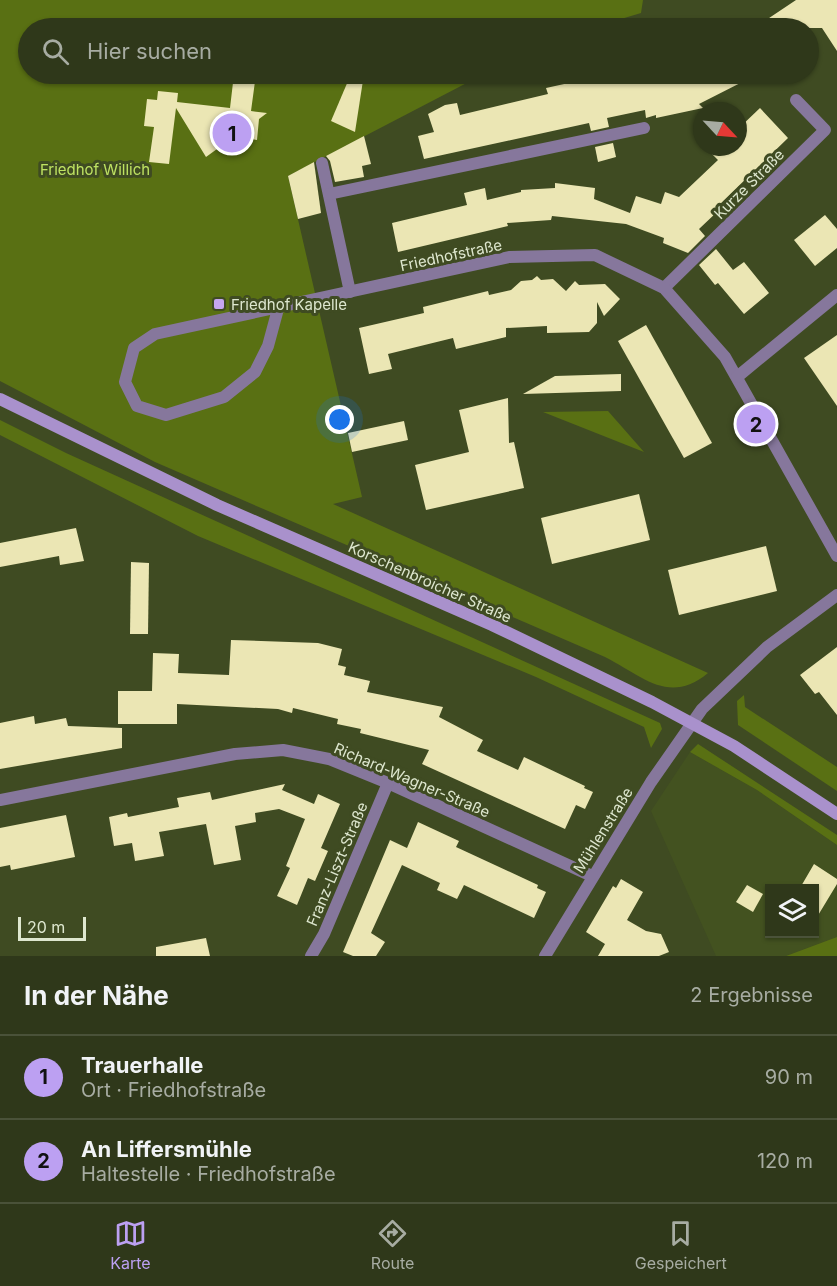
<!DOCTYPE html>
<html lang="de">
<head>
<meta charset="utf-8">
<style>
	body { margin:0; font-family:Inter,sans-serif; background:#3b4327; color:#f1f3f6 }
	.controls { position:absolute; right:18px; bottom:18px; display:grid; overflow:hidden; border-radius:0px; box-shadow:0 2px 4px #0004 }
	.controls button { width:54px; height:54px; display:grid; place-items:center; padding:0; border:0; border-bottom:2px solid #4a5239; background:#2f381a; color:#f1f3f6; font:30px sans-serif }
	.compass { position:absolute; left:693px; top:102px; width:54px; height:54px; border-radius:50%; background:#2f381a; box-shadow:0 2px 4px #0004; rotate:116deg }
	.scale { position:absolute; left:18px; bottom:15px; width:68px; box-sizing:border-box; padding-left:6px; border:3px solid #dee7cf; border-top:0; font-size:16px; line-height:21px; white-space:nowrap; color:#dee7cf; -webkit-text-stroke:4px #3f4b22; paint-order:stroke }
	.you { position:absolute; left:340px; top:420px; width:21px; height:21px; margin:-15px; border:4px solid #fff; border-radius:50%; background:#1a73e8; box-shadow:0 0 0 9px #1a73e833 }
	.badge { display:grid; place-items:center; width:39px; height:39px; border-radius:50%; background:#bca0f2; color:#111; font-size:20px; font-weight:700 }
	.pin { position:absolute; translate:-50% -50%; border:3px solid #fff; box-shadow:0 2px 6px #0006 }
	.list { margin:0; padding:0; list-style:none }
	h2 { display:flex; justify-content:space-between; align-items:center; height:78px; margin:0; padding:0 24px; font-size:26px }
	h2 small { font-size:20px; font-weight:400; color:#a7aca2 }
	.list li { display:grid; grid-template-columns:39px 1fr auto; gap:18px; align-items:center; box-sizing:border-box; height:84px; padding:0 24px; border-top:2px solid #4a5239 }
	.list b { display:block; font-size:22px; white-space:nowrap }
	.list p { margin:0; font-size:20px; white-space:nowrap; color:#a7aca2 }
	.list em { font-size:20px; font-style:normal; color:#a7aca2 }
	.icon { flex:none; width:33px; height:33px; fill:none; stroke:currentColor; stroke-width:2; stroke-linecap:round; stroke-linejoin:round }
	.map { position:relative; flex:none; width:837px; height:956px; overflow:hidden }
	.search { position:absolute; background:#2f381a; box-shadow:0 2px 4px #0004; left:18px; right:18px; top:18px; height:66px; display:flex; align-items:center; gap:15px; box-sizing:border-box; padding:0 21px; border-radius:33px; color:#a7aca2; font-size:22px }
	.sheet { height:246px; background:#2f381a }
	nav { display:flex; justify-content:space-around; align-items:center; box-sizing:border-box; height:84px; border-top:2px solid #4a5239; background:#2f381a; font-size:16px; color:#a7aca2 }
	nav a { display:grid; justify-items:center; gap:3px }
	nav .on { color:#bca0f2 }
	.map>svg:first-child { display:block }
	.built { fill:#435220; fill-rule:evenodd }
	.green { fill:#597013 }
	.building { fill:#ebe6b4 }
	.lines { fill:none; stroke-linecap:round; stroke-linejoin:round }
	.street { stroke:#86779c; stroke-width:12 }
	.secondary { stroke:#a991cc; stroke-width:12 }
	.poi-dot { fill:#c5a6f0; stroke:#3f4b22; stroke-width:2 }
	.labels { text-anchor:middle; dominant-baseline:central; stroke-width:6; stroke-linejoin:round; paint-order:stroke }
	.park-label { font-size:15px; fill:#bee262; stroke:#3f4b22 }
	.street-label { font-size:15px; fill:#dee7cf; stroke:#3f4b22 }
	.poi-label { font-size:15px; fill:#dee7cf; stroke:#3f4b22; text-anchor:start }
</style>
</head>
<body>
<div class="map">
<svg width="837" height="956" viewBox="0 0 837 956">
	<rect width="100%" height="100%" fill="#3f4b22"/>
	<path class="built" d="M690 752 757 790 837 845V937L786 956H716L651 811ZM770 888H814V934H770Z"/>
	<g class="green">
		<path d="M0 0H643L641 13 591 28H28V74H484L288 176 362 497 333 504 708 673C669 705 644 677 605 657L155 462 0 381Z"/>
		<path d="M608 411 644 452 543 412Z"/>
		<path d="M0 420 66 453 660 723 662 729 651 748 644 727 536 677 198 536 0 435Z"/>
		<path d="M744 695 745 707 837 767V791L738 725 737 701Z"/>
		<path d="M698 744 837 835V845L757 790 690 752Z"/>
		<path d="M837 937V956H786Z"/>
	</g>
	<g class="building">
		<path d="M796 0H837V51L822 28H754Z"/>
		<path d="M234 74H256L251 111 267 113 259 119 257 140 238 137 239 133 206 157 176 108 169 164 149 162 154 127 144 126 147 99 157 100 158 91 178 93 177 102 230 108Z"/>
		<path d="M351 74H364L355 132 331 121Z"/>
		<path d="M595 74H758L699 104 703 108 656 118V115L646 118 645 110 607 118 609 127 591 131 589 123 424 159 418 136 434 132 428 114 445 105 457 103 460 115 548 94 546 88 596 77Z"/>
		<path d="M760 108 788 138 716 208 718 211 699 229 705 236 688 253 663 243 664 238 626 224 552 216 551 220 507 223 508 226 398 252 392 223 467 205 464 193 485 188 487 200 521 192V190L555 188V183L595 188 594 199 630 213 636 196 661 204 665 192 679 197 718 160 705 147H738V129Z"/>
		<path d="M364 136 371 164 362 166 364 177 335 182 330 161 326 156Z"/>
		<path d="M613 143 616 157 598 162 595 147Z"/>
		<path d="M314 162 321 213 298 219 288 176Z"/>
		<path d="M825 215 837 229V248L815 266 794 240Z"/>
		<path d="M716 249 733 270 744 262 769 293 744 314 718 283 715 285 699 265Z"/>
		<path d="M537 276 541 280 553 279 566 291 575 281 579 285 605 284 620 299 604 316 597 302V323L589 332 547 333V326L506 328V337L456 349 453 338 388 354 392 369 369 374 359 328 424 313 423 307 488 291 489 295 511 290 521 281 532 280Z"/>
		<path d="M646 325 712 443 684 458 618 341Z"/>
		<path d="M837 335V406L804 358Z"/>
		<path d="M621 374V391L523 394 555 376Z"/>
		<path d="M508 398 509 443 514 442 524 488 426 510 415 465 469 452 459 410Z"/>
		<path d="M404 421 408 440 352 452 348 433Z"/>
		<path d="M639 494 650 540 552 564 541 518Z"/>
		<path d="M76 528 84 561 60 565 59 556 0 567V543Z"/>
		<path d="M766 546 777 591 679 615 668 570Z"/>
		<path d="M131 562 149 563 148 634H130Z"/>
		<path d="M231 640 318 643 342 649 338 665 346 667 344 675 370 681 367 692 443 707 439 717 483 740 477 751 518 770 524 757 585 786 584 788 593 792 585 809 576 805 565 829 422 764 429 750 360 733 361 729 337 724 338 719 293 708 292 713 278 709 177 704V724H118V691H152L153 653 179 654 178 673 229 675Z"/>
		<path d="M837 647V715L819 692 815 694 800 675Z"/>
		<path d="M34 716 35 724 66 718 68 726 122 728V748L0 769V723Z"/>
		<path d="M285 784 282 790 314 804 318 794 340 804 321 848 328 851 315 881 308 878 297 905 277 896 290 868 286 866 305 819 279 809 255 813 256 822 235 826 241 860 214 865 206 824 159 832 164 856 135 861 132 843 114 846 109 817 127 813 128 817 179 807 177 798 210 792 212 800Z"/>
		<path d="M66 815 75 857 11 870 10 865 0 867V828Z"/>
		<path d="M418 822 459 841 456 847 538 885 537 888 546 892 534 918 464 885 457 899 437 890 440 883 402 865 371 933 385 942 376 956H353L343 952 390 840 407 848Z"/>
		<path d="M814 864 837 879V884L814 922V888H800Z"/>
		<path d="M621 879 643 892 627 920 646 931 661 934 669 952 659 956H598L605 944 586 932 613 886 616 888Z"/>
		<path d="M747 885 763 894 753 912 736 902Z"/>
		<path d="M206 938 210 956H156V947Z"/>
	</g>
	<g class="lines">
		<g class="street">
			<path d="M322 163 350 292"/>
			<path d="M329 194 644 128"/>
			<path d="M664 288 825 130 796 100"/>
			<path d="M278 309 268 346 255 372 224 397 166 415 137 406 125 382 134 348 155 334 509 257 595 255 664 288 725 357 837 556"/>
			<path d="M737 377 837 295"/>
			<path d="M0 800 235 754 283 750 329 759 388 783 592 876"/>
			<path d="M311 956 324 934 388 783"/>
			<path d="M545 956 651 782 702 709 767 647 837 595"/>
		</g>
		<path class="secondary" d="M0 399 217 505 492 625 652 702 734 746 837 814"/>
	</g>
	<rect class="poi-dot" x="213" y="298" width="12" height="12" rx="3"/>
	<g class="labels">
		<g class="park-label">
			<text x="95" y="169">Friedhof Willich</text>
		</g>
		<g class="street-label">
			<text transform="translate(749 184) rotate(-45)">Kurze Straße</text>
			<text transform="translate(451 255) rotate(-12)">Friedhofstraße</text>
			<text transform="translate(430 582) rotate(24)">Korschenbroicher Straße</text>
			<text transform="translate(412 780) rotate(23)">Richard-Wagner-Straße</text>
			<text transform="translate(603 830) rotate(-58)">Mühlenstraße</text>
			<text transform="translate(337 864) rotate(-67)">Franz-Liszt-Straße</text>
		</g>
		<g class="poi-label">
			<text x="231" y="304">Friedhof Kapelle</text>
		</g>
	</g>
</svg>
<div class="controls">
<button><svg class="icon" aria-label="layers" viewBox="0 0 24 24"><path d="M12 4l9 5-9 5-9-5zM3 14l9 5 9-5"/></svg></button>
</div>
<svg class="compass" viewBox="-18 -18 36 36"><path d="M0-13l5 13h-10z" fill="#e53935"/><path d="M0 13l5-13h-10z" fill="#a7aca2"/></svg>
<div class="scale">20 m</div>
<div class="you"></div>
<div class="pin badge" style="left:232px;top:133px">1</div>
<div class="pin badge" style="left:756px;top:424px">2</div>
<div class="search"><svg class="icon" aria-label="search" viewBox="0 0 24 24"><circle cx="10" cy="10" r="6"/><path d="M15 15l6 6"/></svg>Hier suchen</div>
</div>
<section class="sheet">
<h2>In der Nähe<small>2 Ergebnisse</small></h2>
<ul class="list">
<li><span class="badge">1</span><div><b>Trauerhalle</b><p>Ort · Friedhofstraße</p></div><em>90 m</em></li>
<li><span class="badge">2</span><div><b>An Liffersmühle</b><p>Haltestelle · Friedhofstraße</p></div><em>120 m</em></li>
</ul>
</section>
<nav>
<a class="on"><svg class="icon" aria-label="map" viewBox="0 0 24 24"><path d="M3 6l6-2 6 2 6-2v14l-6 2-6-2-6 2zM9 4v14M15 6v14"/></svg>Karte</a>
<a><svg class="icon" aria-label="directions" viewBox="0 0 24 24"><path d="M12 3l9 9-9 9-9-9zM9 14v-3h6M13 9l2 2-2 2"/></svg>Route</a>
<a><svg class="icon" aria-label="saved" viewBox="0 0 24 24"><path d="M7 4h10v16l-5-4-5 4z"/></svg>Gespeichert</a>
</nav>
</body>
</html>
